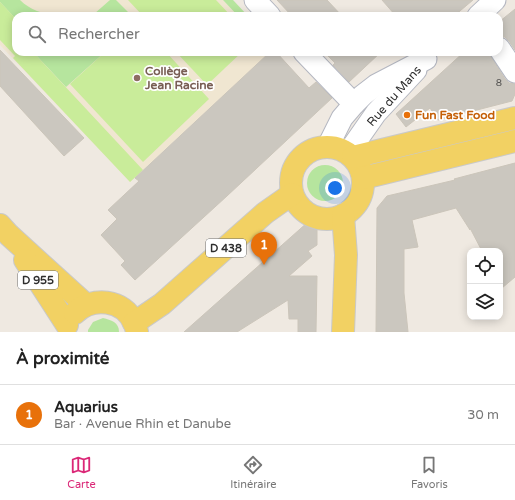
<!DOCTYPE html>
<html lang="fr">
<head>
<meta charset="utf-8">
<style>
	body { margin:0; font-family:"Varela Round",sans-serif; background:#f2f2f2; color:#222 }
	.controls { position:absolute; right:12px; bottom:12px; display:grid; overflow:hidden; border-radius:8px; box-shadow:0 2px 10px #0003 }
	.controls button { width:36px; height:36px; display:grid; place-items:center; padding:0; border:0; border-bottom:1px solid #e0e0e0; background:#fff; color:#222; font:20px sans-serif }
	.you { position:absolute; left:335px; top:188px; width:14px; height:14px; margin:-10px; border:3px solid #fff; border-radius:50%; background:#1a73e8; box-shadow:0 0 0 6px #1a73e833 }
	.badge { display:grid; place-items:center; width:26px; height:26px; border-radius:50%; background:#db2777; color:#fff; font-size:13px; font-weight:700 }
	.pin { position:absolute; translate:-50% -33px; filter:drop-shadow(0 1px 2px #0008) }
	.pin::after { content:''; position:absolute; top:21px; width:14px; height:12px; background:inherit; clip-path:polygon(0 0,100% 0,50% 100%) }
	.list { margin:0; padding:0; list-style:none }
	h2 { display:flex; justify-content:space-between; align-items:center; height:52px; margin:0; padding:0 16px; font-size:17px }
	h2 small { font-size:13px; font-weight:400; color:#767676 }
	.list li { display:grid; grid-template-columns:26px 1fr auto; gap:12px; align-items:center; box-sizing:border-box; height:60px; padding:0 16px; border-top:1px solid #e0e0e0 }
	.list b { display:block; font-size:15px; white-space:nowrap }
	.list p { margin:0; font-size:13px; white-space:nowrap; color:#767676 }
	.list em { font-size:13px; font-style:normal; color:#767676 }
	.icon { flex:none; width:22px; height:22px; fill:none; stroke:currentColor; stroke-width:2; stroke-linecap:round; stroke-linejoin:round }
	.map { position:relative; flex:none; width:515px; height:332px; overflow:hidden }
	.search { position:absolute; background:#fff; box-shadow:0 2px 10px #0003; left:12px; right:12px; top:12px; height:44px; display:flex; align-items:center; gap:10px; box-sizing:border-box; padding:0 14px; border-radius:12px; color:#767676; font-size:15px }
	.sheet { height:112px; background:#fff }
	nav { display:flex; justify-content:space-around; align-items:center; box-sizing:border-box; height:56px; border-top:1px solid #e0e0e0; background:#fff; font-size:11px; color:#767676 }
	nav a { display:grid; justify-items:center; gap:2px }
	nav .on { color:#db2777 }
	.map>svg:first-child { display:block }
	.education { fill:#f0e6d1 }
	.green { fill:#b6e59e }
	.pitch { fill:#c9ec9a }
	.building { fill:#cbc7bf; stroke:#cbc5ba }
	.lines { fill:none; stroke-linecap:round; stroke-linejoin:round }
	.minor-casing { stroke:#b4b7c1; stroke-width:23 }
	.major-casing { stroke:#c9c9c9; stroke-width:24 }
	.minor { stroke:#fff; stroke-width:21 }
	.major { stroke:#f2d163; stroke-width:22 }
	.education-dot { fill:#8d6e63; stroke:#fff; stroke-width:1.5 }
	.food-dot { fill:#e8710a; stroke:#fff; stroke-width:1.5 }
	.labels { text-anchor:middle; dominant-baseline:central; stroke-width:3.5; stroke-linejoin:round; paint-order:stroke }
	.number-label { font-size:10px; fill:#555452 }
	.shield { fill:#fff; stroke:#6d6d6d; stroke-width:1 }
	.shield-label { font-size:11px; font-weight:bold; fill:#2e2e2e }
	.education-label { font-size:12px; font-weight:bold; fill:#785e54; stroke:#fff; text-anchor:start }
	.street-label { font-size:12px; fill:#2e2e2e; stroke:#fff }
	.food-label { font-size:12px; font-weight:bold; fill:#c56008; stroke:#fff; text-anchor:start }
</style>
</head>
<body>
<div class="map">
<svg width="515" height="332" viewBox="0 0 515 332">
	<rect width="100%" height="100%" fill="#efe9e1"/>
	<path class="education" d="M0 0H223L238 16H16V52H270L130 182 0 45Z"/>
	<g class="green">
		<path d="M0 0H20C30 10 42 13 55 16H16V19L0 2Z"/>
		<path d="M110 0H116L132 16H88L94 14Z"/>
		<path d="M223 0H233L248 16H238Z"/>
		<path d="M33 52H105L66 87Z"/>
		<circle cx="325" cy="183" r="18"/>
		<path d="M103 318C111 320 119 322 119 332H88V330L93 322Z"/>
	</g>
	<g class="pitch">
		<path d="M128 0H216L231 16H143Z"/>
		<path d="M0 2 16 19V52H33L143 170 130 182 13 58 15 56 0 40Z"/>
		<path d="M105 52H166L209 99 143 162 70 84Z"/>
		<path d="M176 52H242L207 85Z"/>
	</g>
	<g class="building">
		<path d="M277 0H327L342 16H292Z"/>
		<path d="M382 0H473L454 16H396Z"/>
		<path d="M515 9V50L509 41 505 37 499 36V22Z"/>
		<path d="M0 50 84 138 64 156 0 86Z"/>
		<path d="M270 52H276L309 88 316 82 332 98 227 196 135 280 121 265 125 261 101 235 117 219 108 210 139 181 135 178Z"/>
		<path d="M324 52H381L349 82 333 65 335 63Z"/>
		<path d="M464 52H488L505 79 509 83 515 84V94L512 101 438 120 430 108 406 127 396 114Z"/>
		<path d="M515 163V277L502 288 500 285V251H482L470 228V230L456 208 412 220 418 247 404 249V293L408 332H376L377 208 387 196 455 180 454 179Z"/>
		<path d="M317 214V245L308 251 312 256 289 276H317L316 332H298V319H289L288 300 237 332H184Z"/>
	</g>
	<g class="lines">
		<defs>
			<g id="minor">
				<path d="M255 0 270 16"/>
				<path d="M478 16 495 0"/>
				<path d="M499 48 515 72"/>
				<path d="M304 52 354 104"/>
				<path d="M328 146 342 118 354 104 363 95 376 85 426 59"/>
				<path d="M348 153 376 113 416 70"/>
			</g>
			<g id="major">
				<circle cx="327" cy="183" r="36"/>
				<path d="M353 157 515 118"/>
				<path d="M363 178 515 141"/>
				<path d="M343 215 346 255 343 332"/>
				<path d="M0 225 9 235 86 305"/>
				<path d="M25 260 67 325"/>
				<path d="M75 313C92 296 124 299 134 323 136 325 136 329 137 332"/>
				<path d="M134 323 162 304 265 213 292 194"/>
			</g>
		</defs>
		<use href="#minor" class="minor-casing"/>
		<use href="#major" class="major-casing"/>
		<use href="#minor" class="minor"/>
		<use href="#major" class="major"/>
	</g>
	<circle class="education-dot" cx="137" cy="78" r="4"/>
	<circle class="food-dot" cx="407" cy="115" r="4"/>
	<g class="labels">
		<g class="number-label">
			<text x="499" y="83">8</text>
		</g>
		<g class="shield">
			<rect x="206" y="239" width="40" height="18" rx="3"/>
			<rect x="18" y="271" width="40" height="18" rx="3"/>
		</g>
		<g class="shield-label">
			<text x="226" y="248">D 438</text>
			<text x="38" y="280">D 955</text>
		</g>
		<g class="education-label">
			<text x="145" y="71">Collège<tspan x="145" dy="14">Jean Racine</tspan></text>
		</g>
		<g class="street-label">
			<text transform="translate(394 96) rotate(-49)">Rue du Mans</text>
		</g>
		<g class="food-label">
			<text x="415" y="115">Fun Fast Food</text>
		</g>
	</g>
</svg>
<div class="controls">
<button><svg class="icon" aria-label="locate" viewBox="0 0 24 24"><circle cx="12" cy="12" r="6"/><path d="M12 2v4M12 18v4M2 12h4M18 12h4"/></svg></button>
<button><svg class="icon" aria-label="layers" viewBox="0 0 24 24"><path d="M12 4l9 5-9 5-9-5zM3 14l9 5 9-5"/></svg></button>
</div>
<div class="you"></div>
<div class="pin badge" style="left:264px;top:265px;background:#e8710a">1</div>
<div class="search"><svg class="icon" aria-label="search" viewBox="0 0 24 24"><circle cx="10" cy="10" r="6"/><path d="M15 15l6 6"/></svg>Rechercher</div>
</div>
<section class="sheet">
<h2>À proximité<small></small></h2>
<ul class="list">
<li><span class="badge" style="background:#e8710a">1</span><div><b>Aquarius</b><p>Bar · Avenue Rhin et Danube</p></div><em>30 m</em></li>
</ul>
</section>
<nav>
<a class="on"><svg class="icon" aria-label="map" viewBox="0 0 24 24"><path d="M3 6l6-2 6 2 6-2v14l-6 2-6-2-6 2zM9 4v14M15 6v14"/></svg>Carte</a>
<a><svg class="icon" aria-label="directions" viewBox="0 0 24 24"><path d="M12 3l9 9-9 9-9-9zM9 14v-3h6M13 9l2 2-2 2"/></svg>Itinéraire</a>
<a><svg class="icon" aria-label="saved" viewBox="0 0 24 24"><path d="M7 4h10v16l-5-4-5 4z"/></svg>Favoris</a>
</nav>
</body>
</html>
